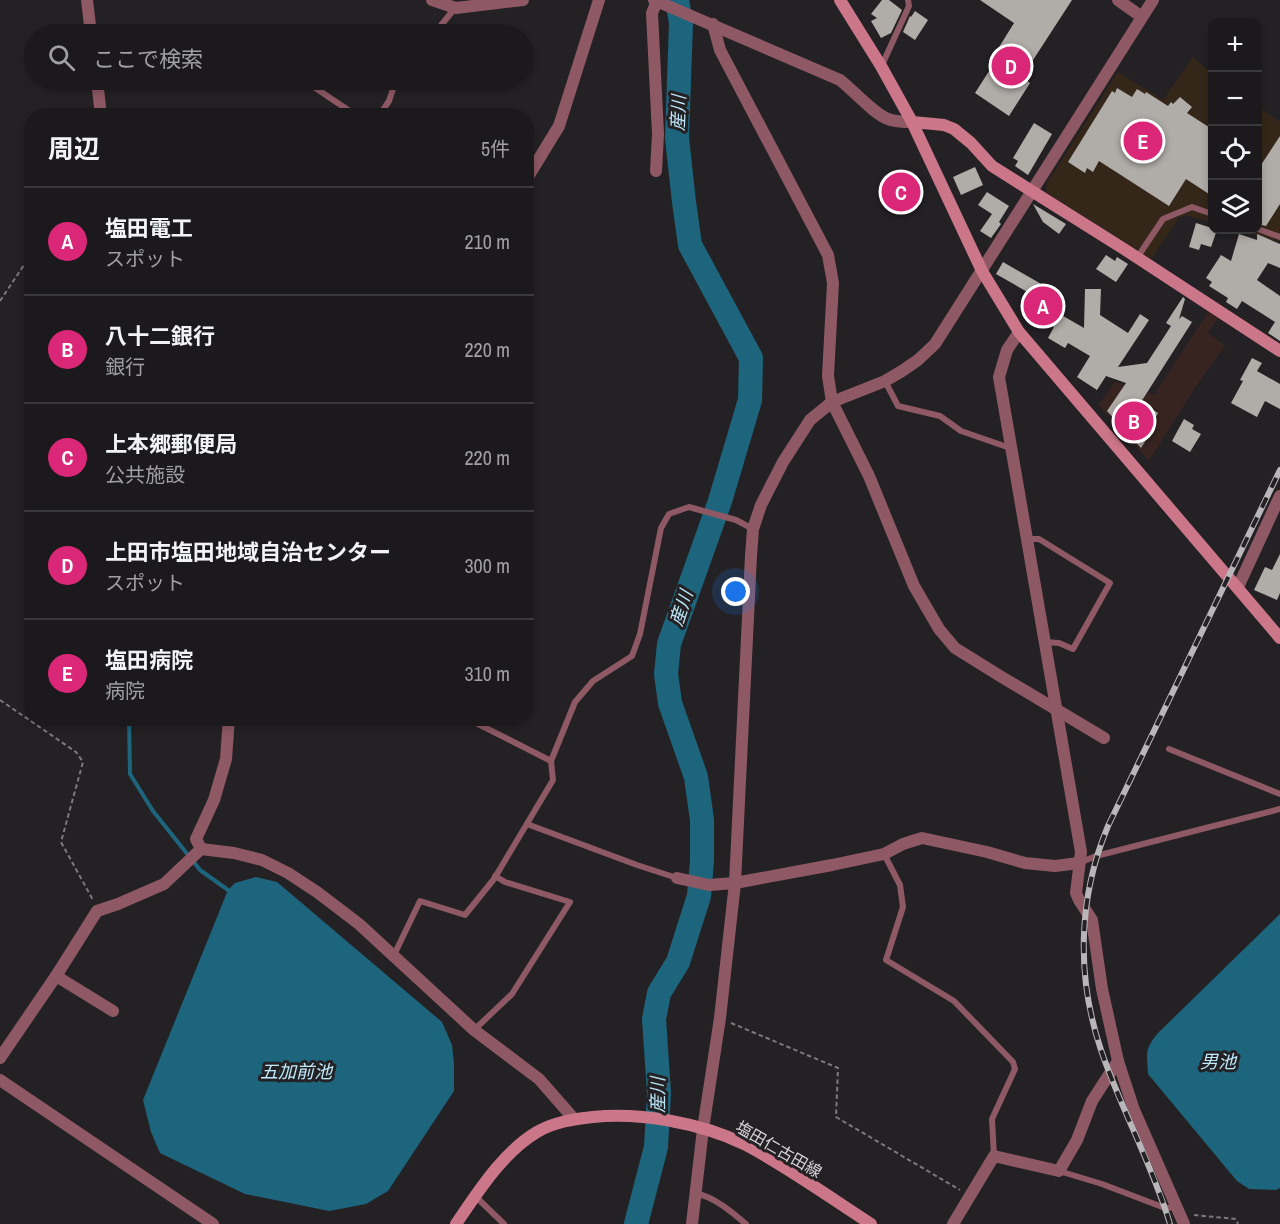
<!DOCTYPE html>
<html lang="ja">
<head>
<meta charset="utf-8">
<style>
	body { margin:0; font-family:"Archivo Narrow","Noto Sans JP",sans-serif; background:#242224; color:#f1f3f6 }
	.controls { position:absolute; right:18px; top:18px; display:grid; overflow:hidden; border-radius:12px; box-shadow:0 3px 9px #0003 }
	.controls button { width:54px; height:54px; display:grid; place-items:center; padding:0; border:0; border-bottom:2px solid #39383a; background:#1b191b; color:#f1f3f6; font:30px sans-serif }
	.you { position:absolute; left:736px; top:592px; width:21px; height:21px; margin:-15px; border:4px solid #fff; border-radius:50%; background:#1a73e8; box-shadow:0 0 0 9px #1a73e833 }
	.badge { display:grid; place-items:center; width:39px; height:39px; border-radius:50%; background:#db2777; color:#fff; font-size:20px; font-weight:700 }
	.pin { position:absolute; translate:-50% -50%; border:3px solid #fff; box-shadow:0 2px 6px #0006 }
	.list { margin:0; padding:0; list-style:none }
	h2 { display:flex; justify-content:space-between; align-items:center; height:78px; margin:0; padding:0 24px; font-size:26px }
	h2 small { font-size:20px; font-weight:400; color:#a0a0a3 }
	.list li { display:grid; grid-template-columns:39px 1fr auto; gap:18px; align-items:center; box-sizing:border-box; height:108px; padding:0 24px; border-top:2px solid #39383a }
	.list b { display:block; font-size:22px; white-space:nowrap }
	.list p { margin:0; font-size:20px; white-space:nowrap; color:#a0a0a3 }
	.list em { font-size:20px; font-style:normal; color:#a0a0a3 }
	.icon { flex:none; width:33px; height:33px; fill:none; stroke:currentColor; stroke-width:2; stroke-linecap:round; stroke-linejoin:round }
	.map { position:relative; flex:none; width:1280px; height:1224px; overflow:hidden }
	.search { position:absolute; background:#1b191b; box-shadow:0 3px 9px #0003; left:24px; top:24px; width:510px; height:66px; display:flex; align-items:center; gap:15px; box-sizing:border-box; padding:0 21px; border-radius:33px; color:#a0a0a3; font-size:22px }
	.panel { position:absolute; background:#1b191b; box-shadow:0 3px 9px #0003; left:24px; top:108px; width:510px; height:618px; border-radius:24px }
	.map>svg:first-child { display:block }
	.commercial { fill:#372421 }
	.medical { fill:#342719 }
	.water { fill:#1d657d }
	.lines { fill:none; stroke-linecap:round; stroke-linejoin:round }
	.stream { stroke:#1d657d; stroke-width:4 }
	.river { stroke:#1d657d; stroke-width:24 }
	.building { fill:#b0ada9 }
	.path { stroke:#7c797c; stroke-width:2; stroke-dasharray:4.5 3; stroke-linecap:butt }
	.lane { stroke:#8e5964; stroke-width:6 }
	.street { stroke:#8e5964; stroke-width:12 }
	.secondary { stroke:#cc7789; stroke-width:12 }
	.rail-casing { stroke:#b8b6b8; stroke-width:6 }
	.rail { stroke:#242124; stroke-width:4; stroke-dasharray:11; stroke-linecap:butt }
	.labels { text-anchor:middle; dominant-baseline:central; stroke-width:6; stroke-linejoin:round; paint-order:stroke }
	.street-label { font-size:16px; fill:#d7d5d7; stroke:#242124 }
	.water-label { font-size:18px; font-style:italic; fill:#bde9fb; stroke:#242124 }
</style>
</head>
<body>
<div class="map">
<svg width="1280" height="1224" viewBox="0 0 1280 1224">
	<rect width="100%" height="100%" fill="#242124"/>
	<path class="commercial" d="M1208 312 1218 318 1208 333 1225 346 1196 386 1149 461 1098 405 1115 382 1154 395Z"/>
	<g class="medical">
		<path d="M1193 57 1212 74V223L1186 215 1179 218 1151 259 1046 192 1047 183 1118 72 1163 100Z"/>
		<path d="M1258 106 1280 122V242L1237 230H1258Z"/>
	</g>
	<g class="water">
		<path d="M256 877 277 882 442 1022 452 1045 454 1064V1091L388 1191 366 1204 329 1211 245 1194 160 1153 151 1132 143 1100 228 890 235 883Z"/>
		<path d="M1280 914V1188L1276 1190 1249 1189 1237 1181 1148 1074C1147 1053 1144 1050 1158 1033Z"/>
	</g>
	<g class="lines">
		<path class="stream" d="M129 718 130 774 153 811 200 870 228 890"/>
		<path class="river" d="M636 1224 656 1147 659 1093 654 1019 659 993 678 962 699 896 702 861V820L696 777 670 703 666 674 669 644 720 501 750 400 751 358 690 245 684 202 677 138 681 23 677 0"/>
	</g>
	<g class="building">
		<path d="M882 0H889L902 10 891 33 881 38 871 21 877 18 871 14Z"/>
		<path d="M980 0H1072L1022 77 1030 83 1009 116 975 93 1000 54 996 52 1014 23Z"/>
		<path d="M915 11 928 20 915 40 903 32 910 16 911 17Z"/>
		<path d="M1117 88 1132 97 1137 89 1145 94 1146 92 1168 106 1171 102 1173 104 1180 97 1192 107 1187 113 1212 129V196L1186 179 1169 206 1099 161 1093 172 1087 168 1085 173 1068 162 1112 91 1115 93Z"/>
		<path d="M1034 123 1052 134 1028 175 1015 166 1018 161 1013 158Z"/>
		<path d="M1280 136V204L1266 226 1257 224V171Z"/>
		<path d="M975 167 983 185 961 195 953 177Z"/>
		<path d="M987 192 1009 206 999 222 1001 224 991 238 980 231 992 214 978 205Z"/>
		<path d="M1033 204 1066 224 1059 234 1043 222Z"/>
		<path d="M1196 223 1212 228V230H1217L1211 247 1201 244 1199 250 1189 247Z"/>
		<path d="M1239 234 1257 240V234L1280 244V268L1268 263 1257 280 1280 296V341L1268 333 1275 322 1242 301 1237 309 1226 302 1228 298 1209 286 1212 282 1206 278 1221 255 1231 261Z"/>
		<path d="M1106 255 1115 261 1117 257 1128 264 1116 282 1096 269Z"/>
		<path d="M1003 262 1043 285 1041 288 1058 298 1051 309 1084 328 1085 289H1101L1100 315 1128 333 1140 314 1149 320 1118 367 1147 363 1171 326 1166 323 1183 297 1185 299 1179 319 1182 316 1192 322 1141 402 1158 413 1145 435 1148 437 1141 448 1107 411 1126 383 1106 376 1097 390 1077 377 1090 356 1068 343 1065 348 1048 338 1054 327 1029 313 1038 298 996 274Z"/>
		<path d="M1252 358 1262 363 1257 371 1280 384V409L1265 401 1257 417 1231 403 1243 381 1240 380Z"/>
		<path d="M1184 419 1194 425 1192 429 1201 434 1190 452 1172 441Z"/>
		<path d="M1280 554V593L1277 600 1254 590 1265 567 1272 570Z"/>
	</g>
	<g class="lines">
		<g class="path">
			<path d="M0 301 32 253"/>
			<path d="M0 700 76 752 83 762 61 842 93 900"/>
			<path d="M731 1023 838 1068 836 1117 960 1190"/>
			<path d="M1194 1215 1236 1219 1238 1224"/>
		</g>
		<g class="lane">
			<path d="M434 34 455 8"/>
			<path d="M882 65 909 6 908 0"/>
			<path d="M311 85 357 116"/>
			<path d="M379 116 389 101 396 80"/>
			<path d="M1258 229 1280 237"/>
			<path d="M1137 258 1163 219 1192 207 1212 214"/>
			<path d="M885 381 898 406 940 416 961 431 1010 448"/>
			<path d="M1027 539H1039L1110 583 1073 649 1059 643 1045 642"/>
			<path d="M463 718 478 724 551 761"/>
			<path d="M1169 749 1280 794"/>
			<path d="M527 824 637 865 677 878"/>
			<path d="M884 854 900 885 903 907 886 960 954 1001 1013 1062 1015 1069 992 1119 994 1156"/>
			<path d="M1079 863 1096 856 1280 809"/>
			<path d="M394 955 420 901 465 915 494 879 553 780 551 761 575 702 593 681 632 656 640 634 661 528 669 514 689 507 736 520 753 529"/>
			<path d="M474 1030 512 994 570 902 505 882 495 876"/>
			<path d="M1059 1171 1102 1184 1165 1208 1177 1207"/>
			<path d="M697 1194C713 1196 733 1213 746 1224"/>
			<path d="M475 1196 504 1224"/>
		</g>
		<g class="street">
			<path d="M87 0 91 34"/>
			<path d="M432 0 456 8 523 0"/>
			<path d="M654 0 840 80C854 91 874 114 888 119 896 122 904 122 912 122"/>
			<path d="M1118 0 1142 17"/>
			<path d="M713 24 720 50 828 255 833 283 828 376 832 402 869 476 914 586 939 629 955 648 1000 676 1104 738"/>
			<path d="M97 80 101 116"/>
			<path d="M656 171 658 134 652 13 657 1"/>
			<path d="M526 180 559 126 599 0"/>
			<path d="M1019 332 1007 350 999 377 1081 852 1076 893 1079 900 1092 920 1102 989 1118 1061 1134 1110 1184 1224"/>
			<path d="M1238 587 1280 496"/>
			<path d="M201 849 196 839 214 800 226 759 229 718"/>
			<path d="M677 878 709 885 735 883 832 865 884 854 903 844 922 838 987 852 1025 863 1055 866 1079 863"/>
			<path d="M56 976 113 1011"/>
			<path d="M0 1058 56 976 97 911 118 904 164 884 201 849 234 853 262 860 288 873 317 892 359 924 474 1030 539 1079 574 1119"/>
			<path d="M0 1080 213 1224"/>
			<path d="M692 1224 703 1129 720 1018 735 883 751 556 753 529 761 505 783 462 810 420 832 402 885 381 902 371 918 360 935 344 1153 0"/>
			<path d="M953 1224 994 1156 1059 1171 1077 1140 1092 1101 1118 1061"/>
		</g>
		<g class="secondary">
			<path d="M840 0 881 66 912 122 982 271 1019 332 1280 638"/>
			<path d="M912 122 944 125 954 129 971 143 992 166 1124 249 1280 351"/>
			<path d="M456 1224C478 1192 503 1152 537 1132 554 1122 574 1119 593 1117 640 1112 701 1123 744 1144 788 1167 829 1197 871 1224"/>
		</g>
		<defs>
			<path id="rail" d="M1170 1224C1152 1164 1121 1109 1101 1050 1076 976 1078 898 1108 826L1280 470"/>
		</defs>
		<use href="#rail" class="rail-casing"/>
		<use href="#rail" class="rail"/>
	</g>
	<g class="labels">
		<g class="street-label">
			<text transform="translate(779 1149) rotate(30)">塩田仁古田線</text>
		</g>
		<g class="water-label">
			<text transform="translate(678 113) rotate(-88)">産川</text>
			<text transform="translate(681 608) rotate(-72)">産川</text>
			<text x="1218" y="1061">男池</text>
			<text x="296" y="1071">五加前池</text>
			<text transform="translate(657 1095) rotate(-90)">産川</text>
		</g>
	</g>
</svg>
<div class="controls">
<button>+</button>
<button>−</button>
<button><svg class="icon" aria-label="locate" viewBox="0 0 24 24"><circle cx="12" cy="12" r="6"/><path d="M12 2v4M12 18v4M2 12h4M18 12h4"/></svg></button>
<button><svg class="icon" aria-label="layers" viewBox="0 0 24 24"><path d="M12 4l9 5-9 5-9-5zM3 14l9 5 9-5"/></svg></button>
</div>
<div class="you"></div>
<div class="pin badge" style="left:1043px;top:306px">A</div>
<div class="pin badge" style="left:1134px;top:421px">B</div>
<div class="pin badge" style="left:901px;top:192px">C</div>
<div class="pin badge" style="left:1011px;top:66px">D</div>
<div class="pin badge" style="left:1143px;top:141px">E</div>
<div class="search"><svg class="icon" aria-label="search" viewBox="0 0 24 24"><circle cx="10" cy="10" r="6"/><path d="M15 15l6 6"/></svg>ここで検索</div>
<section class="panel">
<h2>周辺<small>5件</small></h2>
<ul class="list">
<li><span class="badge">A</span><div><b>塩田電工</b><p>スポット</p></div><em>210 m</em></li>
<li><span class="badge">B</span><div><b>八十二銀行</b><p>銀行</p></div><em>220 m</em></li>
<li><span class="badge">C</span><div><b>上本郷郵便局</b><p>公共施設</p></div><em>220 m</em></li>
<li><span class="badge">D</span><div><b>上田市塩田地域自治センター</b><p>スポット</p></div><em>300 m</em></li>
<li><span class="badge">E</span><div><b>塩田病院</b><p>病院</p></div><em>310 m</em></li>
</ul>
</section>
</div>
</body>
</html>
